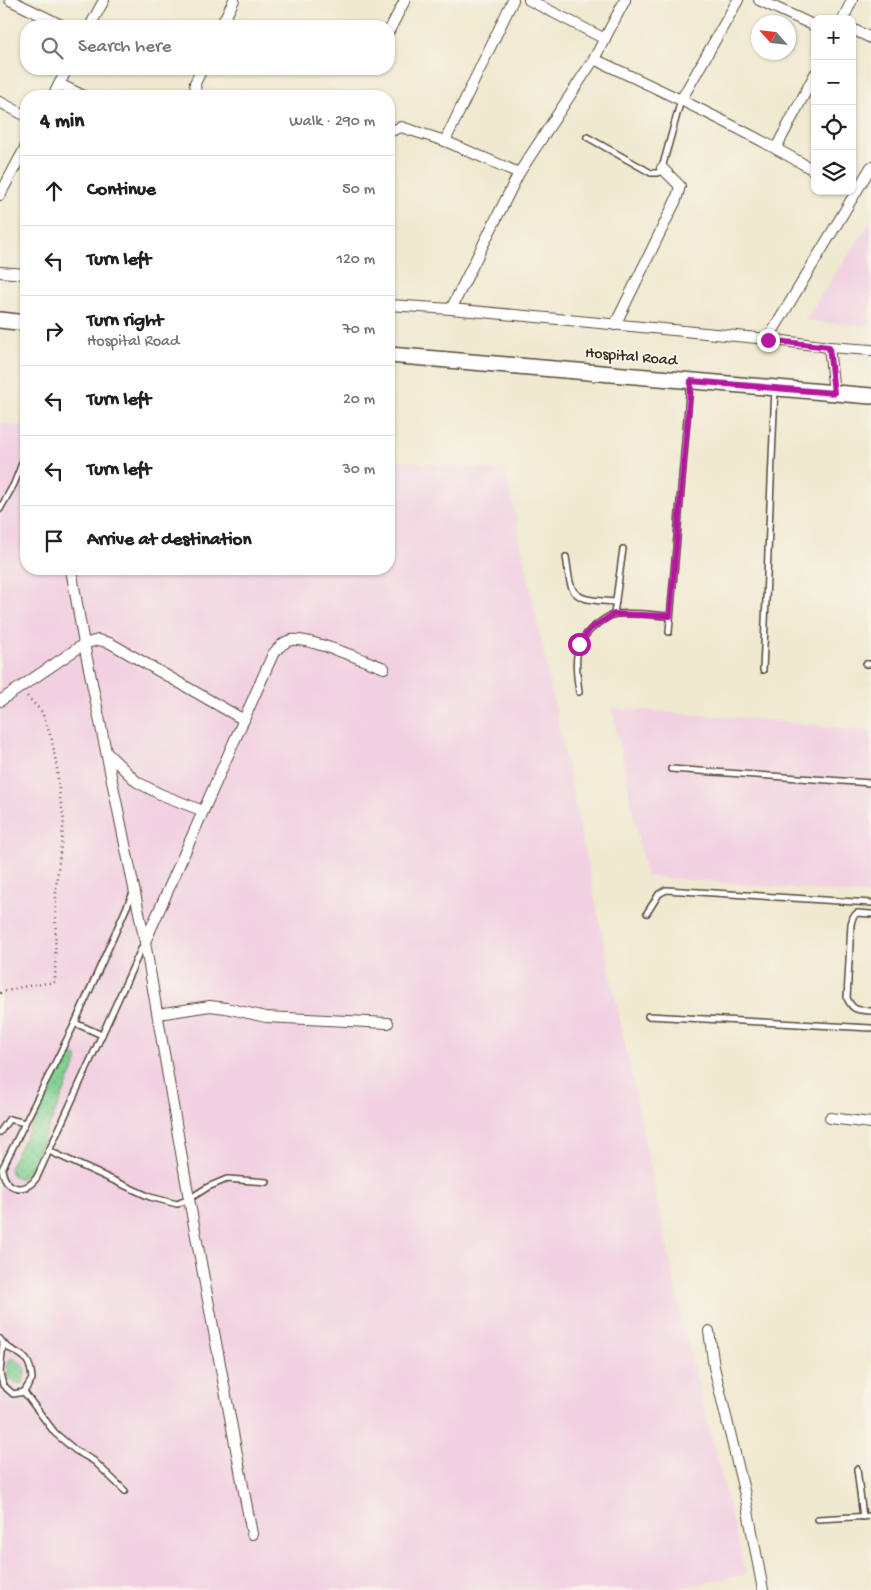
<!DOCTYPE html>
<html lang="en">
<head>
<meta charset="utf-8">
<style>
	body { margin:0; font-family:"Gochi Hand",sans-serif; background:#f2f2f2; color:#202124 }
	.controls { position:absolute; right:15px; top:15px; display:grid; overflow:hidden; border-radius:10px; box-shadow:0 1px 4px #0004 }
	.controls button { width:45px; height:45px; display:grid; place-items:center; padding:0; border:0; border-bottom:1px solid #e0e0e0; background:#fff; color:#202124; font:25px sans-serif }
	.compass { position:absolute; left:751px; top:15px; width:45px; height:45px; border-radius:50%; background:#fff; box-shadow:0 1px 4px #0004; rotate:297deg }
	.stop { position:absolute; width:15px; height:15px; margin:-11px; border:4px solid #b5179e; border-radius:50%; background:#fff }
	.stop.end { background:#b5179e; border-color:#fff; box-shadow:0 1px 5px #0008 }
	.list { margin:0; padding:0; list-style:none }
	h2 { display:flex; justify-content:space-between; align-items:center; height:65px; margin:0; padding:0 20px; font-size:21px }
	h2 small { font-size:16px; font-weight:400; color:#757577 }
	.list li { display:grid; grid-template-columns:32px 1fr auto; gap:15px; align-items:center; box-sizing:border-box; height:70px; padding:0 20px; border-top:1px solid #e0e0e0 }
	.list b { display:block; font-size:19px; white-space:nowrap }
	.list p { margin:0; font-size:16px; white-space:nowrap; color:#757577 }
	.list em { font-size:16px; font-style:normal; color:#757577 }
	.icon { flex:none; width:28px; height:28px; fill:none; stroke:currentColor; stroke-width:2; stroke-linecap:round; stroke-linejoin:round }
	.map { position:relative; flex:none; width:871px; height:1590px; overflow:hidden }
	.search { position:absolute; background:#fff; box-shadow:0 1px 4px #0004; left:20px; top:20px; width:375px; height:55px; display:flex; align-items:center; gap:12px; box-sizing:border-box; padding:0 18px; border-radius:20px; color:#757577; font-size:19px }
	.panel { position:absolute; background:#fff; box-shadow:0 1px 4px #0004; left:20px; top:90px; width:375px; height:485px; border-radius:20px }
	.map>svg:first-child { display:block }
	.built { fill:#f1d0e2 }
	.grass { fill:url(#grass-dots); stroke:#5e7e58 }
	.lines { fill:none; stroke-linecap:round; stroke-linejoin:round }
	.lane-casing { stroke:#564739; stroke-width:8 }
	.street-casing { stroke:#564739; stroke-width:12 }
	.secondary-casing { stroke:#564739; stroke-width:18 }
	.path { stroke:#564739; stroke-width:2.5; stroke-dasharray:1 4; stroke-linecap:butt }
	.lane { stroke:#fff; stroke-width:5 }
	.street { stroke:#fff; stroke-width:10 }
	.secondary { stroke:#fff; stroke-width:15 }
	.route { stroke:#b5179e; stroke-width:6 }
	.labels { text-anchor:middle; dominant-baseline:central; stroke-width:4; stroke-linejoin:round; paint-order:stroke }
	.street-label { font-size:16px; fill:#3b2a1e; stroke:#f7f3e8 }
</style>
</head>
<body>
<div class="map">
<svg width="871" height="1590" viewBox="0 0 871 1590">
	<defs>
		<pattern id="grass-dots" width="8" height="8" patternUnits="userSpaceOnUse" patternTransform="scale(1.25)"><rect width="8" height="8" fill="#81d191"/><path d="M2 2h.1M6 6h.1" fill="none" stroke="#6baa76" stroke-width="1.8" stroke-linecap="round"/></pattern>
	</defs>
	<rect width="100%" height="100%" fill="#f7f3e8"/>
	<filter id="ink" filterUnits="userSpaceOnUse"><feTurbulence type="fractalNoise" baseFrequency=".02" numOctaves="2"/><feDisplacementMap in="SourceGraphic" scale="10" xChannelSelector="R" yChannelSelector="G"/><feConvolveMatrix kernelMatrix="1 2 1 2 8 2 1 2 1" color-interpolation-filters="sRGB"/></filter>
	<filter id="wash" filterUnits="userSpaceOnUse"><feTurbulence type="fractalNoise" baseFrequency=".0096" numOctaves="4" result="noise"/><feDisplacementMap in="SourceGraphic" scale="20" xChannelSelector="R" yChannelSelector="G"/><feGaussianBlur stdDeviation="1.12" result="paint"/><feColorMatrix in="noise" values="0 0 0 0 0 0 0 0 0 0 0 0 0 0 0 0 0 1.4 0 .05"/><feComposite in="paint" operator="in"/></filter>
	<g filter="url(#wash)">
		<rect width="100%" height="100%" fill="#efe9cf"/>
		<g class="built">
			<path d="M871 221V326L804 321Z"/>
			<path d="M0 423 26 426V569H389V460L506 471 684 1328 746 1574 668 1590H0Z"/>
			<path d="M612 708 768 720 871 731V895L646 876Z"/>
		</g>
		<g class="grass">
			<path d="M71 1054 77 1057V1062L29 1172 20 1178C13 1178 10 1173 10 1166L67 1057Z"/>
			<path d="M12 1358C25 1363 28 1371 22 1383L16 1384 7 1376V1367L10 1359Z"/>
		</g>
	</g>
	<g filter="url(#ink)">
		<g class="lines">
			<defs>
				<g id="lane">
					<path d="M587 137 644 169 651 173H658L662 168 681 100"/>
					<path d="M0 509 14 484 26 453"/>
					<path d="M566 557C568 566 568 580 572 588 578 603 603 600 616 602"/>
					<path d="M614 614 623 549"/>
					<path d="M669 632 690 383"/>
					<path d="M866 664H871"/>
					<path d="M763 670 775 388"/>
					<path d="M579 692C575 663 572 641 599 623 603 620 610 615 616 614 633 612 653 615 670 616"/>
					<path d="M671 769 871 783"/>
					<path d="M133 893 75 1023 2 1169C5 1190 25 1195 37 1177L143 945"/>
					<path d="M647 913 659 894 666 890 871 903"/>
					<path d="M871 914 857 913 853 917 851 924 847 998C853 1011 857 1010 871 1011"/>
					<path d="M648 1016 871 1028"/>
					<path d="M75 1023 102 1035"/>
					<path d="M0 1132 9 1119 25 1123"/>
					<path d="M49 1151 150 1197 177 1204 189 1199 208 1187 227 1179 267 1182"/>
					<path d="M0 1339C11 1357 30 1347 32 1379L24 1392 13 1394 3 1385 0 1373 3 1343"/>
					<path d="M24 1392 55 1433 75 1450 94 1461 125 1491"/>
					<path d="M857 1469 863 1517"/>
					<path d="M818 1519 871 1516"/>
				</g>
				<g id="street">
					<path d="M10 0 63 26"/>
					<path d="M529 0 605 39"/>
					<path d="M759 0 815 26"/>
					<path d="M843 19 852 0"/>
					<path d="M90 26 104 0"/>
					<path d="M221 26 234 0"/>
					<path d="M852 29 871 38"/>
					<path d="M389 31 405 0"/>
					<path d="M594 59C669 94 744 129 815 171"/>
					<path d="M59 84 84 96"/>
					<path d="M53 96 67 69"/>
					<path d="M196 96 195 83 202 69"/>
					<path d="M681 100 738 0"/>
					<path d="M0 102 26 116"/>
					<path d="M389 132 401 127 445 141 519 173"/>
					<path d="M445 141 513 0"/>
					<path d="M776 148 815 74"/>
					<path d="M0 195 26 146"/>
					<path d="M0 272 26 274"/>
					<path d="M389 305 451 309 768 339 829 347 834 393"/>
					<path d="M451 309 519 173 594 59 625 0"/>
					<path d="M615 325 676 200 680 186 662 168"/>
					<path d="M768 339 871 167"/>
					<path d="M829 347 871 350"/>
					<path d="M71 569 84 644 145 942 189 1199 252 1534"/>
					<path d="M0 701 84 644 98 640 110 643 244 720"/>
					<path d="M107 753 137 782 160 794 203 811"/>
					<path d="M145 942 273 654C278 648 284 641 292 640 308 637 366 661 384 668"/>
					<path d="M158 1014 210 1006 226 1008 266 1017 388 1023"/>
					<path d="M830 1118 871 1123"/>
					<path d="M709 1331 714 1367 745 1495 763 1590"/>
				</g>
				<g id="secondary">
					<path d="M0 320 26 323"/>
					<path d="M389 355 871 396"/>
				</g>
			</defs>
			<use href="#lane" class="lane-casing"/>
			<use href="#street" class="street-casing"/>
			<use href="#secondary" class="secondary-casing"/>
			<path class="path" d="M0 993 21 987 55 982 56 887 64 820 60 799 57 769 52 740 42 712 27 696"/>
			<use href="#lane" class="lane"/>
			<use href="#street" class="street"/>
			<use href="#secondary" class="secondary"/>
		</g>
	</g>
	<g class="lines" filter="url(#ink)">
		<path class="route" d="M579 644 590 629 614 614 670 616 691 381 834 393 829 347 768 340"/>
	</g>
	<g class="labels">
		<g class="street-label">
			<text transform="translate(631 358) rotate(5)">Hospital Road</text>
		</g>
	</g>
</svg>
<div class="controls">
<button>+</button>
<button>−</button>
<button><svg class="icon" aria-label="locate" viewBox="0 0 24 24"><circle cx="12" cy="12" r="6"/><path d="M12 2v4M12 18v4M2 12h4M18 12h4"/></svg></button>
<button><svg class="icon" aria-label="layers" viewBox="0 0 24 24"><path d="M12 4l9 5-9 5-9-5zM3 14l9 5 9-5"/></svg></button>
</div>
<svg class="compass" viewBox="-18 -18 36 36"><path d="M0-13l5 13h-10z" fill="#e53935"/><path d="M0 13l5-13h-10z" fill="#757577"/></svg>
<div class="stop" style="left:579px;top:644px"></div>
<div class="stop end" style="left:768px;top:340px"></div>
<div class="search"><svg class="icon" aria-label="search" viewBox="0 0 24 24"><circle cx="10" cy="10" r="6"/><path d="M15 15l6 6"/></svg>Search here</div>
<section class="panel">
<h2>4 min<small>Walk · 290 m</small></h2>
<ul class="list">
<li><svg class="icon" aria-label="ahead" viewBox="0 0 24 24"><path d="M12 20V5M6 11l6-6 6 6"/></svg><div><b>Continue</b></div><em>50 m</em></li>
<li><svg class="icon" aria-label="left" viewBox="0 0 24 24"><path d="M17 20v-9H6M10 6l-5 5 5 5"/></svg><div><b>Turn left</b></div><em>120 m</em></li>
<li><svg class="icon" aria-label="right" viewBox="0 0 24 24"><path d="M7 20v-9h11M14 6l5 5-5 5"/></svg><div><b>Turn right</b><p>Hospital Road</p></div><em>70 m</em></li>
<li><svg class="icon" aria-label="left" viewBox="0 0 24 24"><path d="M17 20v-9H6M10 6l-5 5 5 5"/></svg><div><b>Turn left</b></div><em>20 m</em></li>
<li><svg class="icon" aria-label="left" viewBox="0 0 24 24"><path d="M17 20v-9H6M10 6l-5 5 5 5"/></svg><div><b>Turn left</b></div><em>30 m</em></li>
<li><svg class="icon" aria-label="arrive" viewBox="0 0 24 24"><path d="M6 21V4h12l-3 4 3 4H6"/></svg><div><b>Arrive at destination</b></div></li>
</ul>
</section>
</div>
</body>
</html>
